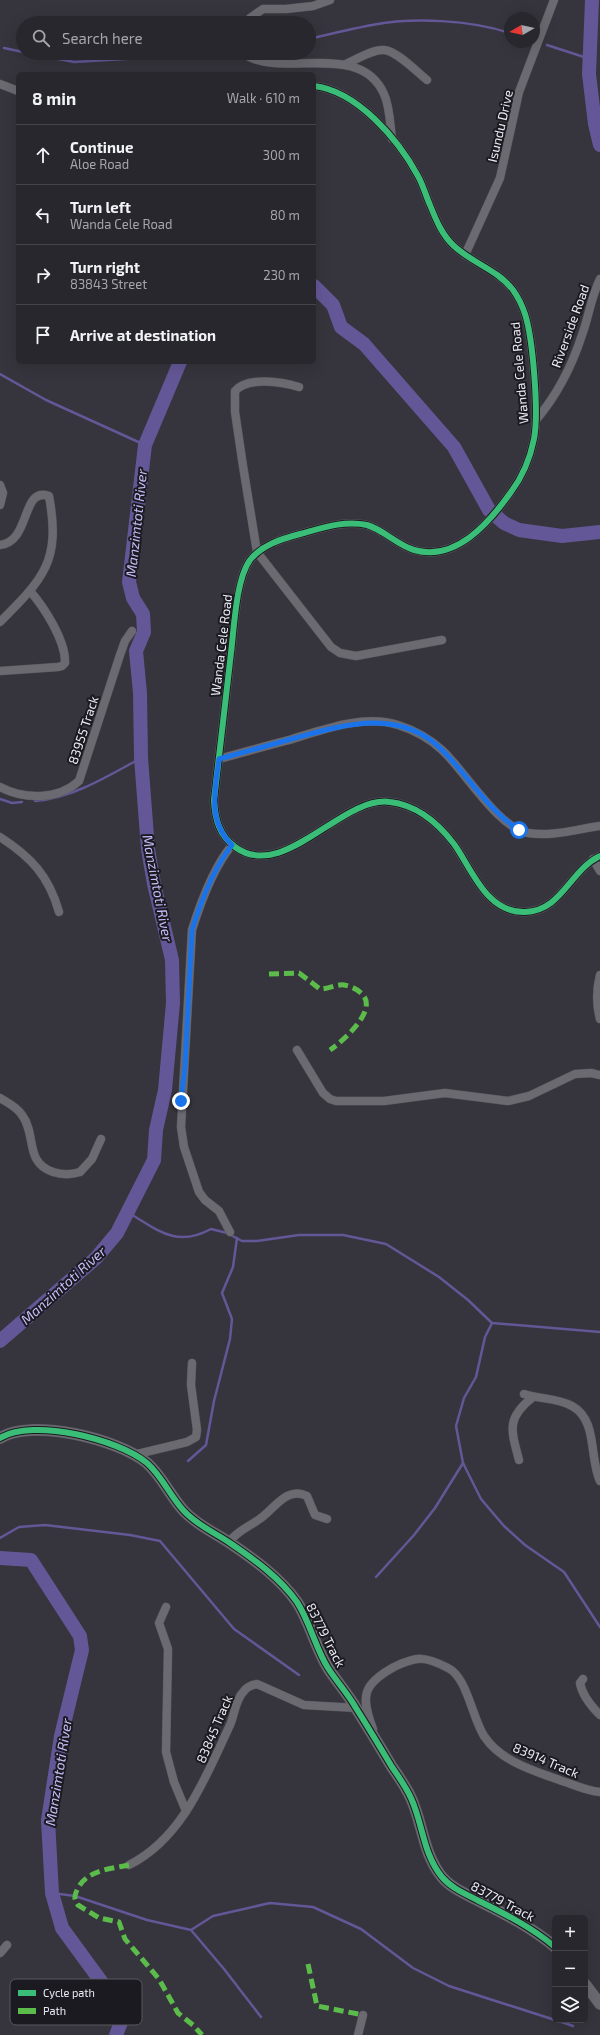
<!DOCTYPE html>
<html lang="en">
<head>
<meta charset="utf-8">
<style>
	body { margin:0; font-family:"Exo 2",sans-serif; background:#302f35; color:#f1f3f6 }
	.controls { position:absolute; right:12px; bottom:12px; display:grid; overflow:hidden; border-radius:6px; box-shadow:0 4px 16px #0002 }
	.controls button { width:36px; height:36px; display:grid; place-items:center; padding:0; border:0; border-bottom:1px solid #444449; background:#28272d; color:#f1f3f6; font:20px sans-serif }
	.compass { position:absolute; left:504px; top:12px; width:36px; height:36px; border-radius:50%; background:#28272d; box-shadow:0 4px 16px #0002; rotate:261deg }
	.stop { position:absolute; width:12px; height:12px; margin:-9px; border:3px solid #1a73e8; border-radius:50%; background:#fff }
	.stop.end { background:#1a73e8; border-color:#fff; box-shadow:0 1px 4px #0008 }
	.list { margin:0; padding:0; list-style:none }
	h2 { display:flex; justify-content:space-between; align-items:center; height:52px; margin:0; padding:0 16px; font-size:17px }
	h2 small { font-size:13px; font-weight:400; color:#a5a5aa }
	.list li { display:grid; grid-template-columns:26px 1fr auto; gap:12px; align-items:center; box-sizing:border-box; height:60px; padding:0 16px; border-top:1px solid #444449 }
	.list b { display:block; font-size:15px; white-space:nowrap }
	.list p { margin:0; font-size:13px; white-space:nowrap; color:#a5a5aa }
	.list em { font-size:13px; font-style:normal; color:#a5a5aa }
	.icon { flex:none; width:22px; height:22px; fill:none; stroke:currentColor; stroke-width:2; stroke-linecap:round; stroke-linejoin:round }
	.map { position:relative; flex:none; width:600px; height:2035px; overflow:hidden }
	.search { position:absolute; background:#28272d; box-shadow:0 4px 16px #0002; left:16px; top:16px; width:300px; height:44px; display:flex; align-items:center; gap:10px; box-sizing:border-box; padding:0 14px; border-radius:22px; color:#a5a5aa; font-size:15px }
	.panel { position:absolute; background:#28272d; box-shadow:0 4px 16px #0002; left:16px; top:72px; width:300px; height:292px; border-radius:6px }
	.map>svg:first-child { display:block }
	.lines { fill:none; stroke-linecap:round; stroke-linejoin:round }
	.stream { stroke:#645797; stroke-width:2.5 }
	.river { stroke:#645797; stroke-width:14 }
	.street-casing { stroke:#54535a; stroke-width:9 }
	.secondary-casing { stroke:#54535a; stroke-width:12 }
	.street { stroke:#6c6a71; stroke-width:8 }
	.secondary { stroke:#6c6a71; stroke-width:11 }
	.quiet { stroke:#5cbc4b; stroke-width:5; stroke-dasharray:10 5; stroke-linecap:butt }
	.cycleway-casing { stroke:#1b1a21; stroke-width:8 }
	.cycleway { stroke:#3abd76; stroke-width:6 }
	.route { stroke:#1a73e8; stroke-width:5 }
	.labels { text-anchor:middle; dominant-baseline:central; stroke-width:4; stroke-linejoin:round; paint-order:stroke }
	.street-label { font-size:13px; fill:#ebeaf4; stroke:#1b1a21 }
	.water-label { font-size:14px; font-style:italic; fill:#c7bef9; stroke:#1b1a21 }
	.key { fill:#1b1a21; stroke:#595860; stroke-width:1 }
	.key-label { font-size:11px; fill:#ebeaf4 }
</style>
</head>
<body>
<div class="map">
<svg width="600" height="2035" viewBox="0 0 600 2035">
	<rect width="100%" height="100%" fill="#36343c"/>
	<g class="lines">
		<g class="stream">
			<path d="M309 39C330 34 351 29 372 25 414 17 470 20 510 33"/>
			<path d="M547 45 590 59"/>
			<path d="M4 48 23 52"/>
			<path d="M28 53 74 62 226 53"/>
			<path d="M0 374 46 400 145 445"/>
			<path d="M0 799 12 803 22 802"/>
			<path d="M35 801C73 798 108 776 141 758"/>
			<path d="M129 1213C158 1230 176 1248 211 1229L227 1233 242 1241H257L299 1235H343L386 1244 439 1277 468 1300 492 1323 600 1332"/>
			<path d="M492 1323 485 1337 476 1377 464 1398 456 1426 463 1463 481 1499 504 1526 525 1545 564 1572 600 1627"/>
			<path d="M188 1461 206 1445 214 1401 230 1339 232 1319 222 1293 233 1267 237 1238"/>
			<path d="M0 1538 19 1527 45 1525 130 1535 160 1541 234 1629 299 1675"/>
			<path d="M376 1577 414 1535 435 1508 463 1463"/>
			<path d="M52 1893 75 1896 147 1920 191 1930 213 1916 270 1903 313 1907 361 1929 413 1968 449 1986 555 2020"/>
			<path d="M191 1930 224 1969 261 2017"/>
			<path d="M556 2020 573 2026"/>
		</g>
		<g class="river">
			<path d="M592 0 589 74 595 124 600 145"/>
			<path d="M314 286 333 305 341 327 364 344 454 447 489 510 504 523 519 530 562 536 600 532"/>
			<path d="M0 1341 96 1258 117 1233 154 1160 156 1130 165 1090 173 1003 172 960 154 884 148 849 141 758 140 693 136 651 144 632 143 614 133 598 129 582 145 445 180 362"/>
			<path d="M0 1558 31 1560 80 1636 82 1650 61 1736 48 1820 52 1893 62 1928 111 1995 122 2020 116 2035"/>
		</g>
		<defs>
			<g id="street">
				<path d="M249 23 250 18 263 9H286L313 6 330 0"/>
				<path d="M249 53V57C289 76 361 42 384 94 390 107 390 124 392 139"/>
				<path d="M346 64C356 60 372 49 384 50 397 51 417 72 427 80"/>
				<path d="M0 84 18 91"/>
				<path d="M314 86C357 91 398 139 418 176 423 185 426 196 430 205 436 220 442 235 454 246 472 263 498 270 513 290 518 297 522 305 525 314 533 339 539 413 534 439 530 459 523 476 511 492 489 523 456 562 414 550 397 545 384 530 367 525 344 520 322 528 300 534 281 539 262 545 250 560 236 579 234 629 231 653 225 702 220 751 214 800 215 819 219 835 235 847 284 883 342 795 390 802 416 805 438 823 454 844 472 869 486 913 525 912 562 911 570 870 600 856"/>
				<path d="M465 255 500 178 519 92 554 0"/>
				<path d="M299 387C282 382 248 376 235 391V412L243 466 257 552 331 647 340 653 356 656 442 640"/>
				<path d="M536 420C557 395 572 366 582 335 589 316 591 297 600 279"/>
				<path d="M0 485 3 493 0 505"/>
				<path d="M0 545C31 542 21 486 49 496 61 561 44 578 0 622"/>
				<path d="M0 671 58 667 62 666 65 663C66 641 44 607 30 591"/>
				<path d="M219 759C242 753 265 746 289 740 322 730 363 714 398 725 414 730 430 739 442 750 465 771 498 828 528 833 551 837 577 829 600 826"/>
				<path d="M0 787C25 800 58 800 79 781L120 655 125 641 132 631"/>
				<path d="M0 837C31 857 49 876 59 912"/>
				<path d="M593 859 600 871"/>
				<path d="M600 975C596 991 596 1004 600 1019"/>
				<path d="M297 1050 323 1093 330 1099 336 1101H384L445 1093 508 1101 529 1096 575 1074 591 1073 600 1075"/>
				<path d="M0 1098C8 1103 17 1107 22 1115 37 1135 24 1162 53 1172 62 1175 71 1175 80 1172L92 1159 101 1139"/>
				<path d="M230 1232 219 1211 205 1200 199 1192 184 1147 181 1127 192 930C201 901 213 868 232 845"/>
				<path d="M524 1394C539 1399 558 1398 572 1406 598 1420 589 1458 600 1481"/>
				<path d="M133 1455 187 1442 196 1437 197 1430 191 1385 192 1363"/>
				<path d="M519 1460C511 1430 506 1418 533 1397"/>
				<path d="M229 1542C238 1530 249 1527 261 1518 275 1508 287 1486 307 1496L315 1515 327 1519"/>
				<path d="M166 1607 159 1623 168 1649 166 1752 174 1782 186 1811"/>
				<path d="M583 1679 580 1683C582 1695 591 1706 600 1715"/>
				<path d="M373 1729C360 1696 363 1684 394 1667 417 1656 425 1656 448 1668 467 1677 472 1717 484 1736 501 1762 535 1771 562 1781 575 1785 586 1791 600 1792"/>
				<path d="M129 1865C183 1838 206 1776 230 1725 235 1714 235 1700 244 1691 247 1687 252 1685 257 1684L304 1705 357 1708"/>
				<path d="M0 1953 7 1945"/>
				<path d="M358 2035 363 2015"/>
			</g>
			<g id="secondary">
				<path d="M0 1438C33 1418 118 1439 147 1463 162 1476 170 1496 184 1511 198 1526 214 1532 230 1543 255 1560 280 1578 297 1602 310 1622 315 1647 328 1668 337 1682 348 1694 356 1708 368 1727 380 1747 392 1767 399 1777 406 1787 411 1798 423 1824 423 1854 442 1877 451 1888 466 1894 479 1901 505 1914 533 1928 555 1947"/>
				<path d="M585 1984 600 2004"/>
			</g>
		</defs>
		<use href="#street" class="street-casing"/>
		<use href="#secondary" class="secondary-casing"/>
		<use href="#street" class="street"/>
		<use href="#secondary" class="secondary"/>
		<g class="quiet">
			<path d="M269 974 299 973 320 989C328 989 337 984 344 985 350 986 357 989 361 993 380 1009 343 1041 330 1050"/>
			<path d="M129 1865C110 1869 86 1870 77 1890 74 1896 74 1899 78 1905L99 1918 119 1922 125 1939 159 1979 178 2013 193 2025 202 2035"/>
			<path d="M308 1964 317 2006 363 2015"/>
		</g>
		<defs>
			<g id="cycleway">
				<path d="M314 86C357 91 398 139 418 176 423 185 426 196 430 205 436 220 442 235 454 246 472 263 498 270 513 290 518 297 522 305 525 314 533 339 539 413 534 439 530 459 523 476 511 492 489 523 456 562 414 550 397 545 384 530 367 525 344 520 322 528 300 534 281 539 262 545 250 560 236 579 234 629 231 653 225 702 220 751 214 800 215 819 219 835 235 847 284 883 342 795 390 802 416 805 438 823 454 844 472 869 486 913 525 912 562 911 570 870 600 856"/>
				<path d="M0 1438C33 1418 118 1439 147 1463 162 1476 170 1496 184 1511 198 1526 214 1532 230 1543 255 1560 280 1578 297 1602 310 1622 315 1647 328 1668 337 1682 348 1694 356 1708 368 1727 380 1747 392 1767 399 1777 406 1787 411 1798 423 1824 423 1854 442 1877 451 1888 466 1894 479 1901 505 1914 533 1928 555 1947"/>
			</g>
		</defs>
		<use href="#cycleway" class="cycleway-casing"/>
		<use href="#cycleway" class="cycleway"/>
	</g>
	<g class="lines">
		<path class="route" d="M181 1101 185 1067 192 930C201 901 213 869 232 845 207 821 215 790 219 759 244 752 269 745 295 738 346 724 401 708 443 751 469 777 488 810 519 830"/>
	</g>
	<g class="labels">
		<g class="street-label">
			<text transform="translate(500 126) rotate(-77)">Isundu Drive</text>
			<text transform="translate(570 326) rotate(-70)">Riverside Road</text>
			<text transform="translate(519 373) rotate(-95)">Wanda Cele Road</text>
			<text transform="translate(221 645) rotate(-83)">Wanda Cele Road</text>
			<text transform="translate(83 730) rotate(-72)">83955 Track</text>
			<text transform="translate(326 1635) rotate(63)">83779 Track</text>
			<text transform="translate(214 1729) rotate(-67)">83845 Track</text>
			<text transform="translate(546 1760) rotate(23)">83914 Track</text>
			<text transform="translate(503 1901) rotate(28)">83779 Track</text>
		</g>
		<g class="water-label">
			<text transform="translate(136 523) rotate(-84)">Manzimtoti River</text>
			<text transform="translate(158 888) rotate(79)">Manzimtoti River</text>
			<text transform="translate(63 1285) rotate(-42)">Manzimtoti River</text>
			<text transform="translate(58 1772) rotate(-81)">Manzimtoti River</text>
		</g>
	</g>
	<rect x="10" y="1979" width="132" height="46" rx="6" class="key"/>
	<rect x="18" y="1990" width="18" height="6" fill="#3abd76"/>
	<rect x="18" y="2008" width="18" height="6" fill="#5cbc4b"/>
	<g class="key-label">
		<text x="43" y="1997">Cycle path</text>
		<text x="43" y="2015">Path</text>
	</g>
</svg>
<div class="controls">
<button>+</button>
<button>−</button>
<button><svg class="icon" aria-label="layers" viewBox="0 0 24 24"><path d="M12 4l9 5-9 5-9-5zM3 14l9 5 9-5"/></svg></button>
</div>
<svg class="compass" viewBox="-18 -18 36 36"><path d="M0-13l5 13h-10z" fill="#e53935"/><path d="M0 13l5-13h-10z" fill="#a5a5aa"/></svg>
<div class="stop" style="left:519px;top:830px"></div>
<div class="stop end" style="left:181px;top:1101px"></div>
<div class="search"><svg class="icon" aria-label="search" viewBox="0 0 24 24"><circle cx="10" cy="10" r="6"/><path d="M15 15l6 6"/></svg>Search here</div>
<section class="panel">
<h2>8 min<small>Walk · 610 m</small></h2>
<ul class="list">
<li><svg class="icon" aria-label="ahead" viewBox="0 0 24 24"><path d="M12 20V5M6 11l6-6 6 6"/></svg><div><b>Continue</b><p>Aloe Road</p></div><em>300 m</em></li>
<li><svg class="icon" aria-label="left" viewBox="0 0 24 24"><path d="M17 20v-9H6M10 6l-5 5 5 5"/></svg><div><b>Turn left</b><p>Wanda Cele Road</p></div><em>80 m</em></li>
<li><svg class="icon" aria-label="right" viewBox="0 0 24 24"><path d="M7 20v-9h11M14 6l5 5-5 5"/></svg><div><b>Turn right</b><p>83843 Street</p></div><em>230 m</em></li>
<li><svg class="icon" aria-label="arrive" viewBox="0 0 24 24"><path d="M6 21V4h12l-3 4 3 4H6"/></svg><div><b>Arrive at destination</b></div></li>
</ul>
</section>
</div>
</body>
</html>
